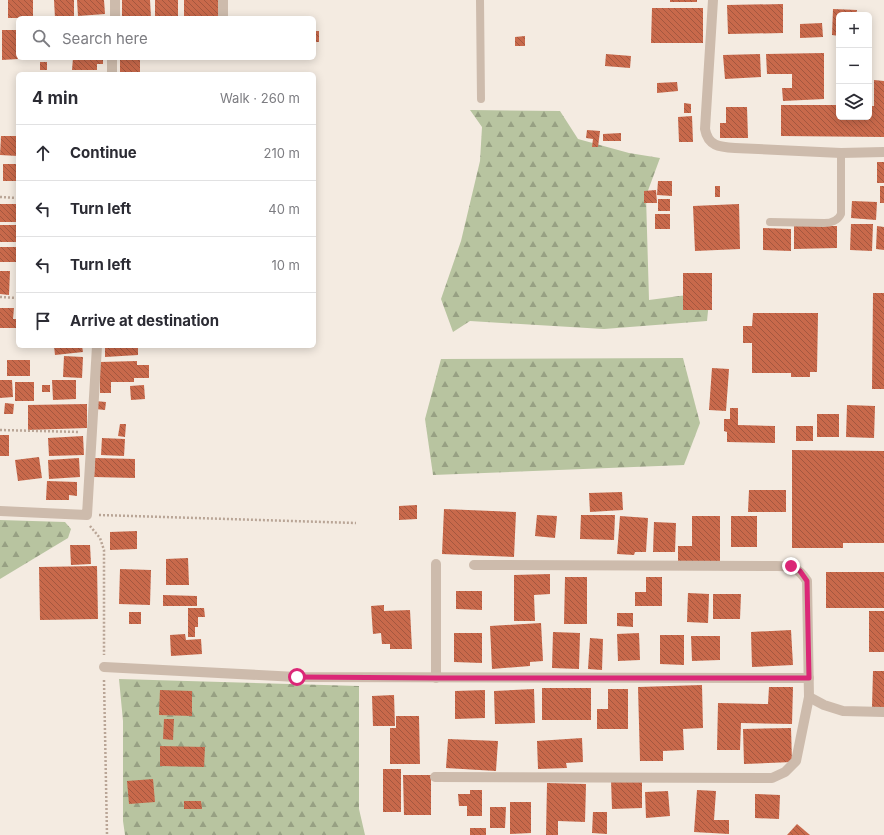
<!DOCTYPE html>
<html lang="en">
<head>
<meta charset="utf-8">
<style>
	body { margin:0; font-family:Inter,sans-serif; background:#f2f2f3; color:#2b2b33 }
	.controls { position:absolute; right:12px; top:12px; display:grid; overflow:hidden; border-radius:6px; box-shadow:0 2px 10px #0003 }
	.controls button { width:36px; height:36px; display:grid; place-items:center; padding:0; border:0; border-bottom:1px solid #e1e1e2; background:#fff; color:#2b2b33; font:20px sans-serif }
	.stop { position:absolute; width:12px; height:12px; margin:-9px; border:3px solid #db2777; border-radius:50%; background:#fff }
	.stop.end { background:#db2777; border-color:#fff; box-shadow:0 1px 4px #0008 }
	.list { margin:0; padding:0; list-style:none }
	h2 { display:flex; justify-content:space-between; align-items:center; height:52px; margin:0; padding:0 16px; font-size:17px }
	h2 small { font-size:13px; font-weight:400; color:#7c7c81 }
	.list li { display:grid; grid-template-columns:26px 1fr auto; gap:12px; align-items:center; box-sizing:border-box; height:56px; padding:0 16px; border-top:1px solid #e1e1e2 }
	.list b { display:block; font-size:15px; white-space:nowrap }
	.list em { font-size:13px; font-style:normal; color:#7c7c81 }
	.icon { flex:none; width:22px; height:22px; fill:none; stroke:currentColor; stroke-width:2; stroke-linecap:round; stroke-linejoin:round }
	.map { position:relative; flex:none; width:884px; height:835px; overflow:hidden }
	.search { position:absolute; background:#fff; box-shadow:0 2px 10px #0003; left:16px; top:16px; width:300px; height:44px; display:flex; align-items:center; gap:10px; box-sizing:border-box; padding:0 14px; border-radius:6px; color:#7c7c81; font-size:15px }
	.panel { position:absolute; background:#fff; box-shadow:0 2px 10px #0003; left:16px; top:72px; width:300px; height:276px; border-radius:6px }
	.map>svg:first-child { display:block }
	.forest { fill:url(#forest-firs) }
	.building { fill:url(#building-back-hatch) }
	.lines { fill:none; stroke-linecap:round; stroke-linejoin:round }
	.path { stroke:#b9a596; stroke-width:2.5; stroke-dasharray:2 2; stroke-linecap:butt }
	.lane { stroke:#cdbbac; stroke-width:8 }
	.street { stroke:#cdbbac; stroke-width:10 }
	.route { stroke:#db2777; stroke-width:5 }
</style>
</head>
<body>
<div class="map">
<svg width="884" height="835" viewBox="0 0 884 835">
	<defs>
		<pattern id="forest-firs" width="22" height="20" patternUnits="userSpaceOnUse"><rect width="22" height="20" fill="#b8c4a0"/><path d="M5 1l3.5 6h-7zM16 11l3.5 6h-7z" fill="#97a083"/></pattern>
		<pattern id="building-back-hatch" width="6" height="6" patternUnits="userSpaceOnUse"><rect width="6" height="6" fill="#c8694b"/><path d="M-1 5l2 2M0 0l6 6M5-1l2 2" fill="none" stroke="#a4573f"/></pattern>
	</defs>
	<rect width="100%" height="100%" fill="#f4ebe1"/>
	<g class="forest">
		<path d="M470 110 560 111 578 139 629 153 660 158 646 196 649 300 710 292 707 321 604 329 470 321 453 332 441 299 461 241 480 161 482 127Z"/>
		<path d="M683 358 700 423 684 465 433 475 425 419 441 359Z"/>
		<path d="M0 520 65 522 71 529 68 538 0 579Z"/>
		<path d="M119 679 359 686V809L365 835H125L123 821V721Z"/>
	</g>
	<g class="building">
		<rect x="8" y="0" width="25" height="18"/>
		<path d="M54 0H74V18H55Z"/>
		<path d="M77 0H104L105 14 78 16Z"/>
		<path d="M122 0H150L151 18H122Z"/>
		<rect x="155" y="0" width="23" height="18"/>
		<rect x="184" y="0" width="34" height="18"/>
		<rect x="670" y="0" width="27" height="2"/>
		<path d="M783 4V33L728 34 727 5Z"/>
		<path d="M652 8H703V43H651Z"/>
		<path d="M833 9 857 10 856 15H839V36L832 35Z"/>
		<path d="M822 23 823 37 800 38V24Z"/>
		<path d="M2 30H18V59L2 60Z"/>
		<rect x="314" y="31" width="5" height="11"/>
		<path d="M525 36V46H515V37Z"/>
		<path d="M824 53V99L783 101 782 88H792V74H767L766 54Z"/>
		<path d="M606 54 631 56 630 68 605 66Z"/>
		<path d="M760 54 761 77 725 79 723 55Z"/>
		<path d="M73 58H103V64H97V70H72Z"/>
		<path d="M140 58V72H120V59Z"/>
		<rect x="40" y="62" width="7" height="8"/>
		<path d="M874 80 884 81V137L781 136V105H839V117H869V106H874Z"/>
		<path d="M677 82 678 91 657 93V83Z"/>
		<path d="M684 103 691 104V113H684Z"/>
		<path d="M726 107H747L748 138H720V123H726Z"/>
		<path d="M692 116 693 142H679L678 117Z"/>
		<path d="M587 130 600 131 598 147H592L593 139 586 138Z"/>
		<path d="M621 133V141H603V134Z"/>
		<path d="M1 136H18V156L0 155Z"/>
		<rect x="877" y="162" width="7" height="21"/>
		<rect x="3" y="164" width="15" height="17"/>
		<path d="M658 181H672V196L657 195Z"/>
		<rect x="715" y="186" width="5" height="11"/>
		<rect x="880" y="186" width="4" height="17"/>
		<path d="M656 190 657 203H644V191Z"/>
		<rect x="658" y="199" width="12" height="12"/>
		<path d="M852 201 877 202 876 220 851 218Z"/>
		<rect x="0" y="204" width="17" height="18"/>
		<path d="M739 204 740 249 695 251 693 206Z"/>
		<rect x="655" y="214" width="15" height="15"/>
		<path d="M851 224H873L872 251 850 250Z"/>
		<rect x="0" y="225" width="18" height="17"/>
		<path d="M794 226H837V248L794 249Z"/>
		<path d="M877 226 884 227V250L876 249Z"/>
		<path d="M763 228 791 229V251L763 250Z"/>
		<rect x="0" y="247" width="18" height="15"/>
		<path d="M0 271H10L9 295 0 294Z"/>
		<rect x="683" y="273" width="29" height="37"/>
		<path d="M873 293H884V389H872Z"/>
		<path d="M0 308H14L13 319H18V328H0Z"/>
		<path d="M753 313H818L817 372H810V377H791V373H752V343H743V326H752Z"/>
		<path d="M54 346H82L83 352 55 355Z"/>
		<path d="M105 346H138V355L105 357Z"/>
		<path d="M64 356 83 357 82 378 63 377Z"/>
		<rect x="7" y="360" width="23" height="16"/>
		<path d="M137 361V365H149V378H134V382H111V393H100V362Z"/>
		<path d="M712 368 729 369 726 411 709 410Z"/>
		<path d="M0 380H12L13 397 0 398Z"/>
		<path d="M52 380H76V399L53 400Z"/>
		<rect x="15" y="382" width="19" height="19"/>
		<rect x="42" y="385" width="8" height="7"/>
		<path d="M144 385 145 399 131 400 130 386Z"/>
		<path d="M95 401 106 402 105 410 95 409Z"/>
		<path d="M5 403 14 404 13 414H4Z"/>
		<path d="M87 404V428L28 430V405Z"/>
		<path d="M847 405 875 406 874 438 846 437Z"/>
		<path d="M730 408H738V425L775 426V443L727 442V432L724 431V419H730Z"/>
		<rect x="817" y="414" width="22" height="23"/>
		<path d="M120 424H126L125 437 118 436Z"/>
		<rect x="796" y="426" width="17" height="15"/>
		<rect x="0" y="435" width="9" height="21"/>
		<path d="M83 436 84 455 49 456 48 438Z"/>
		<path d="M102 438 125 439 124 456 101 455Z"/>
		<path d="M792 450 884 451V543H843V548H792Z"/>
		<path d="M39 457 42 478 18 481 15 460Z"/>
		<path d="M79 458 80 477 49 479 48 460Z"/>
		<path d="M95 458 135 459V478L94 477Z"/>
		<path d="M47 481 77 482V496L69 495V500H46Z"/>
		<path d="M749 490H786V512H748Z"/>
		<path d="M622 492 623 510 590 512 589 493Z"/>
		<path d="M417 505V519L399 520V506Z"/>
		<path d="M444 509 516 512 514 557 442 554Z"/>
		<path d="M537 515 557 516 555 538 535 536Z"/>
		<path d="M581 515H615L614 540 580 539Z"/>
		<path d="M620 516 648 518 646 552H635L634 555 617 554Z"/>
		<path d="M692 516H720V561H678V546H692Z"/>
		<rect x="731" y="516" width="26" height="31"/>
		<path d="M654 522 676 523 675 552H653Z"/>
		<path d="M137 531V549L110 550V532Z"/>
		<path d="M70 545H90L91 564 71 565Z"/>
		<path d="M188 558 189 585H166V559Z"/>
		<path d="M97 566 98 619 40 620 39 567Z"/>
		<path d="M120 569 151 570 150 605 119 604Z"/>
		<rect x="826" y="572" width="58" height="36"/>
		<path d="M550 574V594L534 595 535 621H514V575Z"/>
		<path d="M565 577H587V624H564Z"/>
		<path d="M646 577H662V606H635V592H646Z"/>
		<path d="M456 591H482V610L456 609Z"/>
		<path d="M688 593 709 594 708 623 687 622Z"/>
		<path d="M713 594H741L740 619H713Z"/>
		<path d="M163 595 197 596V606H163Z"/>
		<path d="M384 605V611L410 610 412 649H390V644H382L381 633 373 634 371 606Z"/>
		<path d="M188 608H204L205 617H198V627H195V637H188Z"/>
		<rect x="869" y="611" width="15" height="41"/>
		<rect x="129" y="612" width="12" height="12"/>
		<path d="M617 613H633V627L617 626Z"/>
		<path d="M541 623 543 661 530 662V666L492 669 490 626Z"/>
		<path d="M791 630 793 665 752 667 751 632Z"/>
		<path d="M553 632 580 633 579 669 552 668Z"/>
		<path d="M454 633H482V663L454 662Z"/>
		<path d="M639 633 640 660 618 661 617 634Z"/>
		<path d="M185 634 186 640 201 639 202 654 171 656 170 635Z"/>
		<path d="M660 635H684V665L660 664Z"/>
		<path d="M691 636H720V660L692 661Z"/>
		<path d="M590 638 603 639 602 670 588 669Z"/>
		<path d="M873 671H884V708L872 707Z"/>
		<path d="M702 685 703 728 683 729 684 750 663 751V761H640L638 687Z"/>
		<path d="M769 687H793L792 724 741 723 740 750H717L718 703 768 704Z"/>
		<rect x="542" y="688" width="49" height="32"/>
		<path d="M534 689 535 723 495 724 494 691Z"/>
		<path d="M608 689H628V729H597V709H608Z"/>
		<path d="M160 690 192 691V716L159 715Z"/>
		<path d="M485 690V718L455 719V691Z"/>
		<path d="M394 695 395 726H373L372 696Z"/>
		<path d="M396 716H419L420 764H390V728H396Z"/>
		<path d="M164 719H174L173 740 163 739Z"/>
		<path d="M791 728 792 762 744 764 743 729Z"/>
		<path d="M582 738 583 762 566 763 567 768 538 769 537 741Z"/>
		<path d="M448 739 498 741 496 771 446 768Z"/>
		<path d="M160 746 205 747 204 767 160 766Z"/>
		<rect x="383" y="769" width="18" height="43"/>
		<path d="M403 775H431V815H404Z"/>
		<path d="M153 779 155 802 129 804 127 781Z"/>
		<path d="M642 779V808L612 809 611 780Z"/>
		<path d="M547 783 586 784 585 822 558 821V835H546Z"/>
		<path d="M470 790H482V816H467V806H459L458 794H470Z"/>
		<path d="M697 790 716 791 714 820H729V834L694 832Z"/>
		<path d="M668 791 670 816 646 818 645 792Z"/>
		<path d="M755 794 780 795 779 819 755 818Z"/>
		<path d="M184 801H201L202 809H184Z"/>
		<path d="M510 802H531V833L510 834Z"/>
		<path d="M490 807H506L505 828H490Z"/>
		<path d="M593 812H607V834L592 833Z"/>
		<path d="M797 824 810 835H787Z"/>
		<rect x="470" y="828" width="16" height="7"/>
	</g>
	<g class="lines">
		<g class="path">
			<path d="M0 197 18 198"/>
			<path d="M0 297 18 298"/>
			<path d="M0 430 79 432"/>
			<path d="M99 515 356 523"/>
			<path d="M90 526 100 538 104 550V655"/>
			<path d="M104 680 107 835"/>
		</g>
		<g class="lane">
			<path d="M480 0 481 99"/>
			<path d="M770 222 824 223C830 223 838 221 841 214V153"/>
		</g>
		<g class="street">
			<path d="M713 0 705 129C708 146 719 147 735 148L841 153 884 152"/>
			<path d="M115 18V0"/>
			<path d="M223 18V0"/>
			<path d="M112 74V58"/>
			<path d="M0 511 87 515 97 346"/>
			<path d="M436 564V678"/>
			<path d="M474 565 773 566C790 566 797 565 807 581L809 697 824 705 843 711 884 712"/>
			<path d="M104 667 297 677 809 678"/>
			<path d="M435 777 772 778 785 772 796 761 809 697"/>
		</g>
	</g>
	<g class="lines">
		<path class="route" d="M297 677 436 678H809L807 581 800 571 791 566"/>
	</g>
</svg>
<div class="controls">
<button>+</button>
<button>−</button>
<button><svg class="icon" aria-label="layers" viewBox="0 0 24 24"><path d="M12 4l9 5-9 5-9-5zM3 14l9 5 9-5"/></svg></button>
</div>
<div class="stop" style="left:297px;top:677px"></div>
<div class="stop end" style="left:791px;top:566px"></div>
<div class="search"><svg class="icon" aria-label="search" viewBox="0 0 24 24"><circle cx="10" cy="10" r="6"/><path d="M15 15l6 6"/></svg>Search here</div>
<section class="panel">
<h2>4 min<small>Walk · 260 m</small></h2>
<ul class="list">
<li><svg class="icon" aria-label="ahead" viewBox="0 0 24 24"><path d="M12 20V5M6 11l6-6 6 6"/></svg><div><b>Continue</b></div><em>210 m</em></li>
<li><svg class="icon" aria-label="left" viewBox="0 0 24 24"><path d="M17 20v-9H6M10 6l-5 5 5 5"/></svg><div><b>Turn left</b></div><em>40 m</em></li>
<li><svg class="icon" aria-label="left" viewBox="0 0 24 24"><path d="M17 20v-9H6M10 6l-5 5 5 5"/></svg><div><b>Turn left</b></div><em>10 m</em></li>
<li><svg class="icon" aria-label="arrive" viewBox="0 0 24 24"><path d="M6 21V4h12l-3 4 3 4H6"/></svg><div><b>Arrive at destination</b></div></li>
</ul>
</section>
</div>
</body>
</html>
